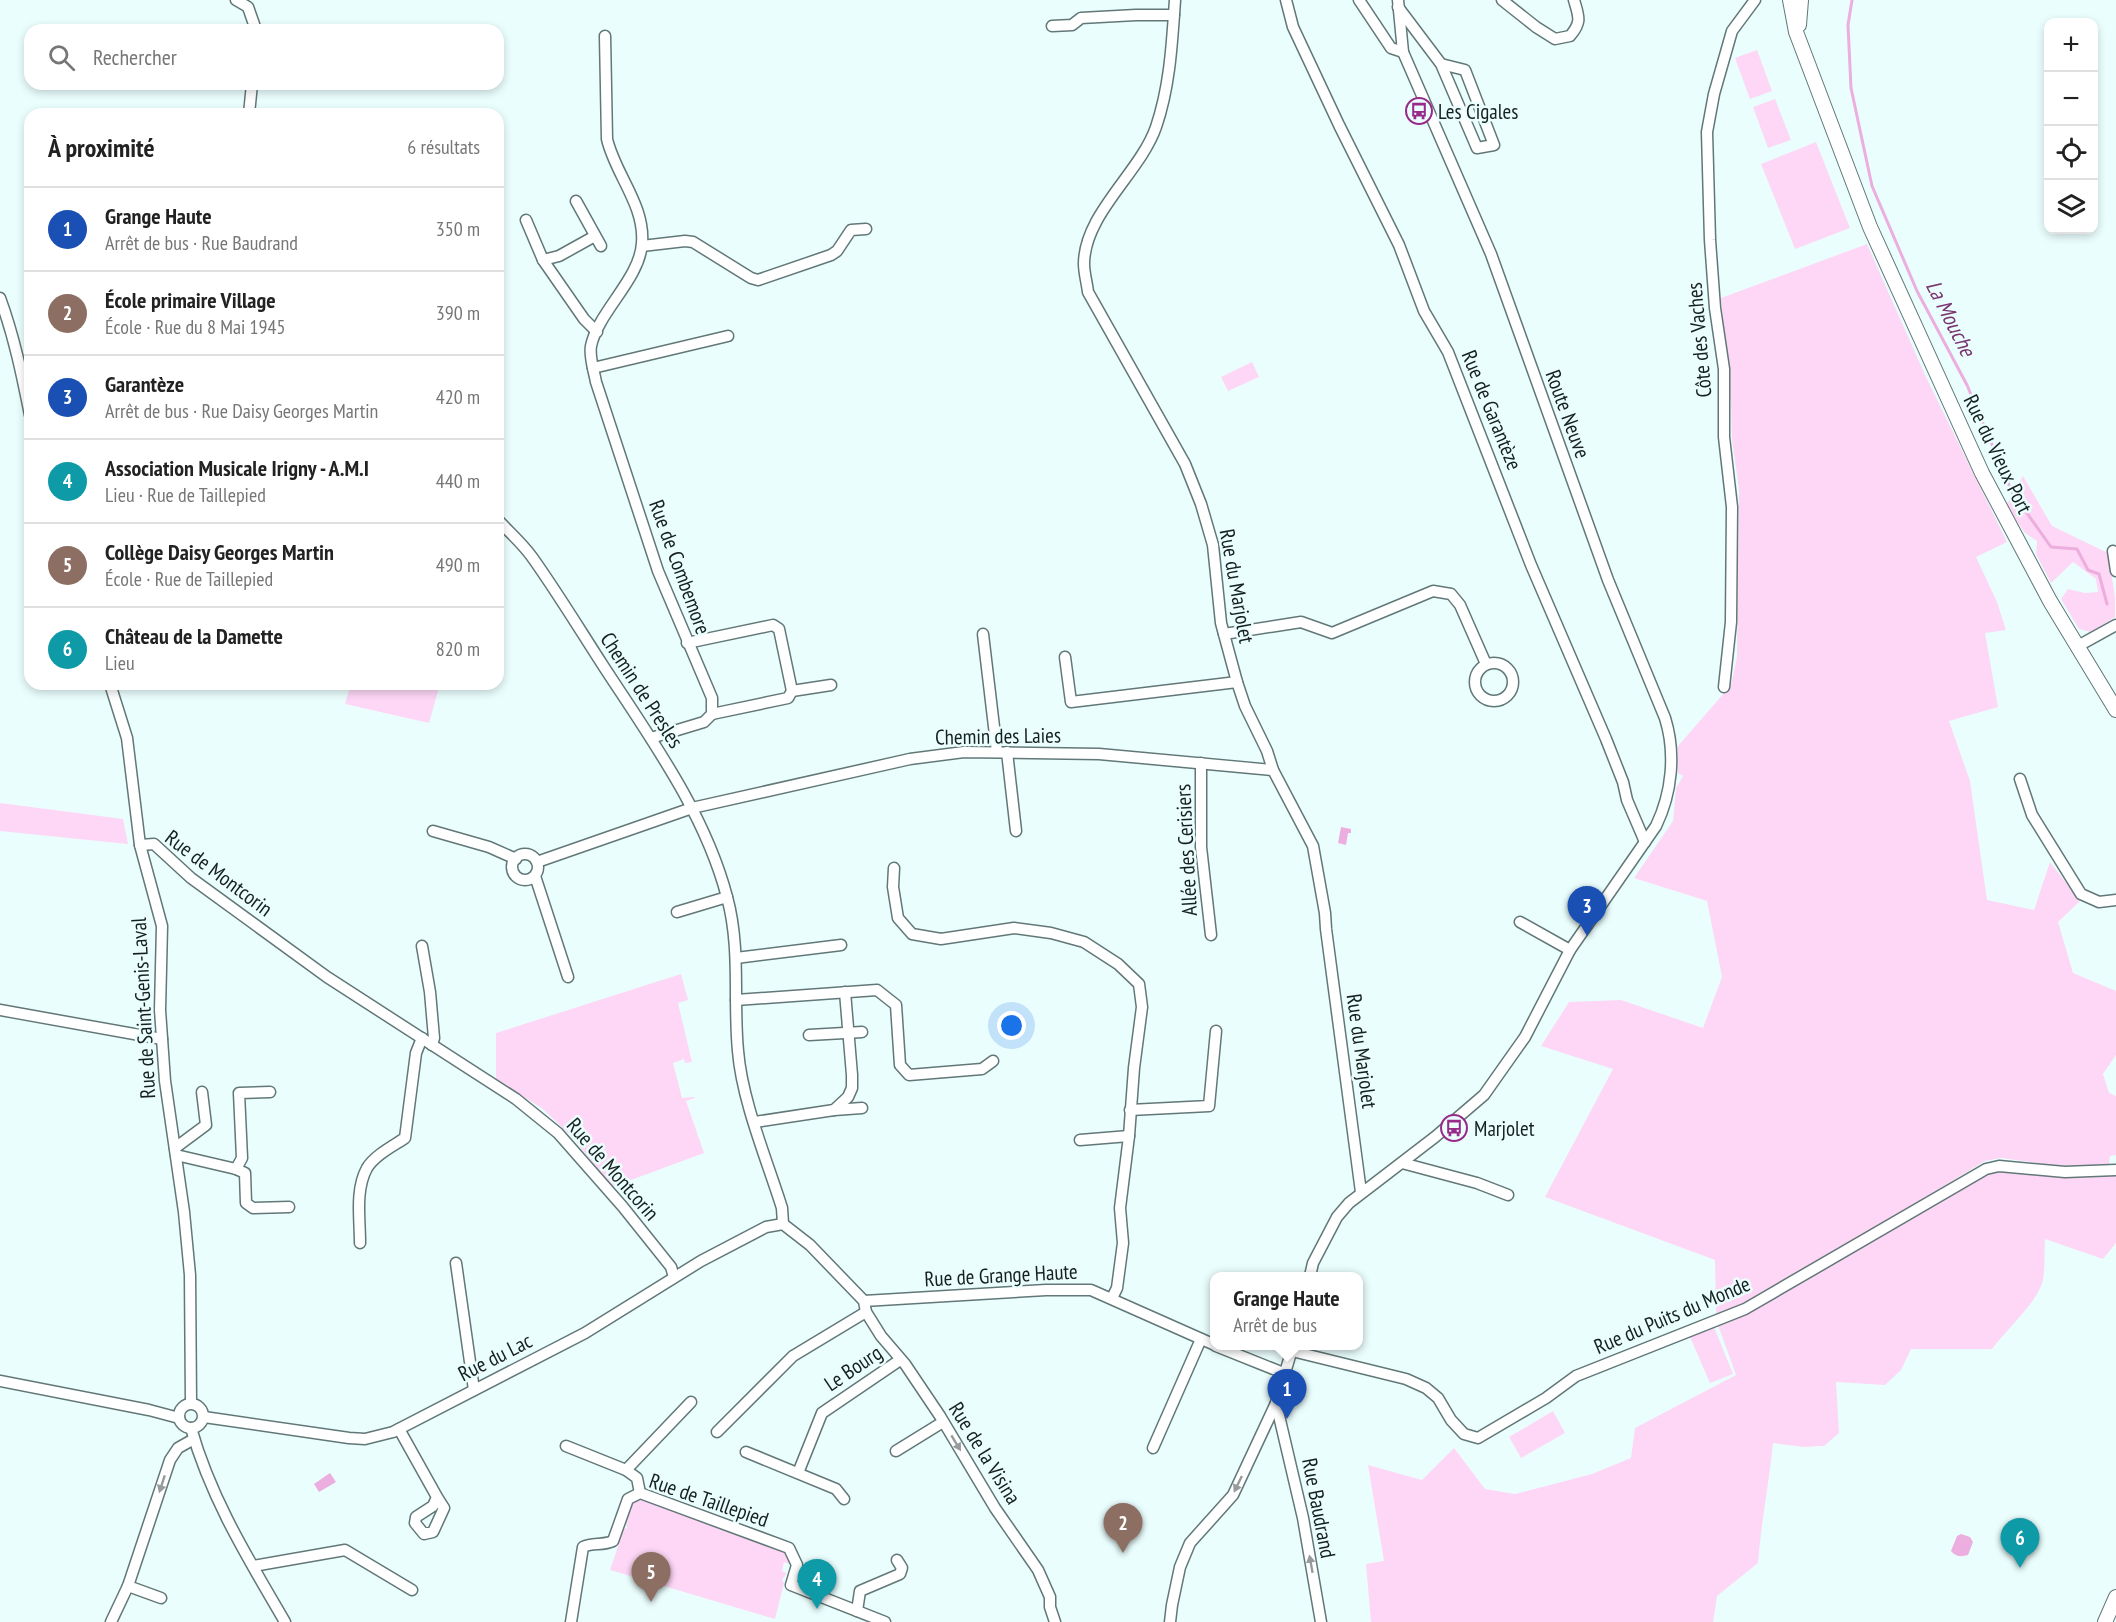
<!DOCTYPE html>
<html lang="fr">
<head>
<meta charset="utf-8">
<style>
	body { margin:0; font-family:"PT Sans Narrow",sans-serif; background:#f6f6f6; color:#222 }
	.controls { position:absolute; right:18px; top:18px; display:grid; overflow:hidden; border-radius:12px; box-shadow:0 3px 9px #0003 }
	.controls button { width:54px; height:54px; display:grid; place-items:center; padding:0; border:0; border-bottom:2px solid #e0e0e0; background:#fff; color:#222; font:30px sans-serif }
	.you { position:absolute; left:1012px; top:1026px; width:21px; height:21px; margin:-15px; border:4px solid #fff; border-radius:50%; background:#1a73e8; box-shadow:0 0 0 9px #1a73e833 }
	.badge { display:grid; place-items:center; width:39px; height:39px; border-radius:50%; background:#db2777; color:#fff; font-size:20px; font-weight:700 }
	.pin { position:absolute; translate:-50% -50px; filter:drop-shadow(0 2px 3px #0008) }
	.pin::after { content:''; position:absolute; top:32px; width:21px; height:18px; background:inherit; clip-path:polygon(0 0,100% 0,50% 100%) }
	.popup { position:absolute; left:1210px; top:1272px; width:153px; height:78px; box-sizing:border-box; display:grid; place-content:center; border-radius:12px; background:#fff; filter:drop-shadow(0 2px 4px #0005); font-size:20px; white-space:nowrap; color:#767676 }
	.popup b { font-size:22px; color:#222 }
	.popup::after { content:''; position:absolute; left:50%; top:100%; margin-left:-12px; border:12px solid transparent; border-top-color:#fff }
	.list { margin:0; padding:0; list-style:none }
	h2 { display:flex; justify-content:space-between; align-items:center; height:78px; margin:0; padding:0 24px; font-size:26px }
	h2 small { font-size:20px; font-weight:400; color:#767676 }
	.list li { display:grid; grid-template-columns:39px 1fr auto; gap:18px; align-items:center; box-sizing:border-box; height:84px; padding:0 24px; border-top:2px solid #e0e0e0 }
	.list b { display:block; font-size:22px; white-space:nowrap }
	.list p { margin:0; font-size:20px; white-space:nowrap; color:#767676 }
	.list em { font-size:20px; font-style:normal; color:#767676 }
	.icon { flex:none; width:33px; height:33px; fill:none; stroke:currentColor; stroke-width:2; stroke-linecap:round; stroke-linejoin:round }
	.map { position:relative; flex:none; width:2116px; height:1622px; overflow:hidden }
	.search { position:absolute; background:#fff; box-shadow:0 3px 9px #0003; left:24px; top:24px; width:480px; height:66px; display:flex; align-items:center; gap:15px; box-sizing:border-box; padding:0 21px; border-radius:18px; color:#767676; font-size:22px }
	.panel { position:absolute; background:#fff; box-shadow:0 3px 9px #0003; left:24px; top:108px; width:480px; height:582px; border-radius:18px }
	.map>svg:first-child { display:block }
	.green { fill:#fdd7f5 }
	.water { fill:#ebaede }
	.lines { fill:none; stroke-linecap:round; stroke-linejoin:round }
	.stream { stroke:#ebaede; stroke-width:3 }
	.minor-casing { stroke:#627777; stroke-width:13 }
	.major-casing { stroke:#627777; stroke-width:16 }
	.minor { stroke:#fff; stroke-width:10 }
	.major { stroke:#fff; stroke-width:14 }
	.oneway { fill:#979b9b }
	.labels { text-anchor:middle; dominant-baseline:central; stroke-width:5; stroke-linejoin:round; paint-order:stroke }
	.poi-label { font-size:21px; fill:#172020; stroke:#ebfefe; text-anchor:start }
	.street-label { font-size:21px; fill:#172020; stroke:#ebfefe }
	.water-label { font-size:22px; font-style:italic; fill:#7a3570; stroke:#ebfefe }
</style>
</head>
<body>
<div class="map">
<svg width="2116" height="1622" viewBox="0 0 2116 1622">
	<rect width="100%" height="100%" fill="#ebfefe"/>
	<g class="green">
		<path d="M1757 50 1772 91 1750 99 1735 58Z"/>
		<path d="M1775 99 1791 140 1768 148 1753 107Z"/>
		<path d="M1816 142 1850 228 1795 249 1761 164Z"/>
		<path d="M1867 244 1926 377 2007 542 1976 557 1997 602 2006 630 1985 633 1998 707 1949 721 1970 781 1987 900 2034 910 2050 862 2080 901 2058 922 2073 973 2116 991V1055L2103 1074 2109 1093 2116 1096V1155L2110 1156 2109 1164 2068 1167 2001 1158 1985 1161 1745 1306 1717 1317 1716 1311 1715 1260 1545 1197 1613 1069 1541 1046 1569 1002 1621 1000 1703 1028 1722 977 1707 901 1634 878 1673 821 1676 788 1683 776 1678 773V746L1731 685 1737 657 1739 489 1732 440 1731 406 1721 298Z"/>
		<path d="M1252 362 1259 377 1228 391 1221 377Z"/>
		<path d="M2023 476 2052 526 2108 553 2115 597V617L2091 632 2079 629 2061 599 2068 589 2085 593 2098 592 2096 579 2073 562 2051 583 2036 554 2037 541 2025 533 2006 505Z"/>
		<path d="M351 684H440L429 723 345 704Z"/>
		<path d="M0 803 123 819 128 844 0 831Z"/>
		<path d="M681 974 688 1000 678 1003 692 1062 685 1063 684 1059 673 1063 682 1098 694 1097 695 1098 686 1101 704 1153 612 1187 573 1138 543 1109 496 1079V1033Z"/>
		<path d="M1999 1169 2116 1171V1243L2103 1259 2045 1239C2044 1251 2046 1275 2041 1286 2033 1306 2006 1330 1992 1349H1911L1901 1370 1885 1385 1836 1382 1839 1433 1824 1446 1803 1447 1773 1443C1769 1484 1761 1523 1758 1563L1717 1596 1713 1622H1371L1366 1564 1384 1561 1368 1465 1422 1480 1454 1448 1485 1489 1515 1494 1592 1474 1631 1458 1635 1428 1736 1375 1718 1325 1768 1299 1777 1297 1988 1173Z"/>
		<path d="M1714 1327 1733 1374 1710 1383 1690 1337Z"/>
		<path d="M1553 1411 1565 1433 1521 1458 1509 1437Z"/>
		<path d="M641 1498 787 1552 791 1557 789 1564 784 1562 782 1571 787 1573 782 1580 784 1583 775 1619 610 1570 624 1529 627 1528 626 1522 633 1502Z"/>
	</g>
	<g class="water">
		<path d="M1341 827 1351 829V833H1348L1346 845 1338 843Z"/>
		<path d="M330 1473 336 1482 319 1492 314 1484Z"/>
		<path d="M1961 1534 1970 1537 1973 1542 1968 1555C1961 1557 1956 1557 1951 1551L1957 1536Z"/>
	</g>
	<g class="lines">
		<path class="stream" d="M1852 0 1848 25 1851 88 1872 186 1917 291 1967 385 2012 492 2051 547 2077 549 2088 570 2099 574 2107 604"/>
		<defs>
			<g id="minor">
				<path d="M236 0 248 7 256 30"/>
				<path d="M1175 0C1172 43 1170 86 1156 127 1140 173 1084 214 1084 264 1084 273 1087 283 1088 292L1185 464 1201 504 1213 545 1221 623 1237 682 1245 706 1267 751 1273 770 1313 846 1325 913 1326 929 1361 1192"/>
				<path d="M1286 0 1293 27 1339 125 1399 245 1424 311 1448 352 1531 565 1606 739 1623 782 1627 800 1645 842"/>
				<path d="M1359 0 1391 48 1403 52"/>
				<path d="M1502 0 1536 27 1555 39 1570 36C1582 22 1579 17 1574 0"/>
				<path d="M1398 7 1441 64 1477 148 1494 145 1465 70 1441 64"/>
				<path d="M1052 26 1072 25 1081 18 1136 15H1174"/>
				<path d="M605 36 607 139C615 174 645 205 642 243 640 279 598 312 591 346 589 357 594 371 596 382L658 571 712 698V714L704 722 651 738"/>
				<path d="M249 114 252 84"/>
				<path d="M576 201 601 246"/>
				<path d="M526 220 543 260 584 319 597 332"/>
				<path d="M642 246 685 241 693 242 751 278 758 280 831 255 837 251 851 230 866 229"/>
				<path d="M543 260 559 256 595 236"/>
				<path d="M0 298C14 336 22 375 30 415"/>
				<path d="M593 368 728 336"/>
				<path d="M498 520C509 532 522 543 532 557 557 592 580 630 604 667 651 739 705 813 727 897 741 948 733 1000 738 1051 742 1101 767 1160 782 1208L783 1224"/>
				<path d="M2113 551 2116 571"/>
				<path d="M983 634 997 752"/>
				<path d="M1224 634 1301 622 1332 633 1433 591 1451 594 1460 605 1486 664"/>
				<path d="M687 643 773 625 779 629 792 691 788 698 712 714"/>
				<path d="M2078 646 2116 625"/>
				<path d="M1065 657 1071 702 1237 682"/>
				<circle cx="1494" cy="682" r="19"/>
				<path d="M110 684 127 738 140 845 162 926 160 1010 165 1081 184 1212 190 1275 191 1403"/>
				<path d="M1724 687 1731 622 1732 507 1724 437V369L1715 308 1710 240 1707 132 1714 94 1732 31 1755 0"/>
				<path d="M792 691 831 685"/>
				<path d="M1007 752 1016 831"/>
				<path d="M1201 763V847L1211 935"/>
				<path d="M2020 779 2032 815 2081 894 2099 902 2116 900"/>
				<path d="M433 831 489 847 516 859"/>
				<path d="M140 845 154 844 191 878 327 977 516 1099 558 1133 623 1207 671 1267 674 1277"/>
				<circle cx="525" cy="867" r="13"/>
				<path d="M537 862 692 808 910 759 964 752 1099 754 1273 770"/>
				<path d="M894 868 893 887 898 918 912 934 941 939 1014 928 1051 933 1084 942 1118 964 1139 984 1142 1007 1134 1068 1129 1136 1120 1208 1123 1243 1117 1288 1112 1298"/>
				<path d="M535 876 568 977"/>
				<path d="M677 912 727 897"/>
				<path d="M1520 922 1570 950"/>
				<path d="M422 946 430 992 434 1038 432 1045"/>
				<path d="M736 958 841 945"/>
				<path d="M736 1000 877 990 896 1005 900 1065 909 1075 982 1069 993 1061"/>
				<path d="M0 1010 162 1039"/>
				<path d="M809 1035 862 1032"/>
				<path d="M834 1110 862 1108"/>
				<path d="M1130 1110 1209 1106 1216 1031"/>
				<path d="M755 1122 834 1110 848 1097 852 1088V1075L845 992"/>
				<path d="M1080 1140 1129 1136"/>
				<path d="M175 1148 206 1125 202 1092"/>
				<path d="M176 1155 236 1169 245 1173 246 1203 253 1208 289 1207"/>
				<path d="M1402 1163 1477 1183 1508 1195"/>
				<path d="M236 1169 242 1158 239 1093 270 1092"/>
				<path d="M783 1224 810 1245 864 1301 866 1312 881 1336 905 1364 940 1416 995 1508 1038 1570 1050 1597V1607L1055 1622"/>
				<path d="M360 1243C360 1218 355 1190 367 1168 375 1155 393 1146 405 1138L416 1053 422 1038"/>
				<path d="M456 1263 474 1390"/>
				<path d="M1310 1276 1313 1263 1337 1217 1349 1203 1435 1137 1484 1095 1525 1037 1570 950 1656 826C1672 793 1676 753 1665 718L1608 580 1491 254 1403 52 1398 0"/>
				<path d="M864 1301 1046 1290H1091L1215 1345"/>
				<path d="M1216 1346 1286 1374"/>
				<path d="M1292 1351 1406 1379 1426 1388 1438 1398 1451 1420 1464 1434 1478 1438 1546 1398 1576 1376 1745 1309 1986 1169 1999 1166 2065 1172 2116 1170"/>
				<path d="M0 1381 149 1410 179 1418"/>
				<path d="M1276 1403 1303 1518 1321 1622"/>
				<circle cx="191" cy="1416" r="12"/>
				<path d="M204 1417 349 1438 365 1439 393 1432 585 1333 701 1261 766 1227 783 1224"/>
				<path d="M191 1428C211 1499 249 1560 285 1622"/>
				<path d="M399 1429 437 1497 433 1506 416 1517 415 1523 424 1534 433 1532 444 1508 437 1497"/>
				<path d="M717 1432 793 1356 866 1312"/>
				<path d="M566 1446 626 1470 637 1478 640 1493"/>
				<path d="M1153 1448 1201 1339"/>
				<path d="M896 1451 943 1422"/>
				<path d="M746 1452 836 1489 844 1499"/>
				<path d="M626 1470 691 1402"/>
				<path d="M798 1473 822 1413 900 1360"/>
				<path d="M253 1566 345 1550 412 1590"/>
				<path d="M128 1586 161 1598"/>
				<path d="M857 1611 860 1591 900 1574 902 1568 897 1560"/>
				<path d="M111 1622 128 1586 170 1460 178 1448 194 1439"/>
				<path d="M571 1622 583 1547C593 1542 602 1546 613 1541L628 1499 640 1493 789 1548 797 1565 791 1585 885 1622"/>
				<path d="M1170 1622 1172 1605 1180 1567 1190 1543 1233 1495 1276 1403 1293 1346"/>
			</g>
			<g id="major">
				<path d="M1790 0 1796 32 1870 227 1982 473 2050 601 2116 710"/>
				<path d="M1799 25 1801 0"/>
				<path d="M2105 1622 2116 1597"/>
			</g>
		</defs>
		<use href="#minor" class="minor-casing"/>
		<use href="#major" class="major-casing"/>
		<use href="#minor" class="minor"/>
		<use href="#major" class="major"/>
	</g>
	<defs><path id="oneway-solid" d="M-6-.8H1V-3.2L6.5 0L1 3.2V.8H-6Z" transform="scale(1.5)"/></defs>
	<g class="oneway">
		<use href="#oneway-solid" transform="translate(956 1443) rotate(59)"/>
		<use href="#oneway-solid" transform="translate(162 1484) rotate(108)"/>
		<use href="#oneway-solid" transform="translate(1238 1484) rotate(116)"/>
		<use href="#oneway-solid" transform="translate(1311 1564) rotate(-100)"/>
	</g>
	<defs>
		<symbol id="bus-ring" viewBox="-11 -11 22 22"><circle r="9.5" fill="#ebfefe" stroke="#982a8a" stroke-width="1.5"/><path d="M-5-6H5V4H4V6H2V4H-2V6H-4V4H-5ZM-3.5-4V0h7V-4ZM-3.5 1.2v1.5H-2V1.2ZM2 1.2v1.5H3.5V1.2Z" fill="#982a8a"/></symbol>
	</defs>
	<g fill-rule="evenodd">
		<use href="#bus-ring" x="1404" y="96" width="30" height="30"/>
		<use href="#bus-ring" x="1439" y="1113" width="30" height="30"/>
	</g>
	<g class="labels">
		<g class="poi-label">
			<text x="1438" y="111">Les Cigales</text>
			<text x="1474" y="1128">Marjolet</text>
		</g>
		<g class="street-label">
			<text transform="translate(1699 340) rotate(-95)">Côte des Vaches</text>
			<text transform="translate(1492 410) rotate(68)">Rue de Garantèze</text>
			<text transform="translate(1568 414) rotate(70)">Route Neuve</text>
			<text transform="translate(1998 454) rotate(64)">Rue du Vieux Port</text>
			<text transform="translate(680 567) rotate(70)">Rue de Combemore</text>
			<text transform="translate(1237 586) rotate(80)">Rue du Marjolet</text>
			<text transform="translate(642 690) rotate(57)">Chemin de Presles</text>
			<text transform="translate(998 736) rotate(-1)">Chemin des Laies</text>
			<text transform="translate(1186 850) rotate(-93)">Allée des Cerisiers</text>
			<text transform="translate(219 873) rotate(37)">Rue de Montcorin</text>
			<text transform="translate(143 1008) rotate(-93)">Rue de Saint-Genis-Laval</text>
			<text transform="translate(1362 1051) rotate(82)">Rue du Marjolet</text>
			<text transform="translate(613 1169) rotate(49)">Rue de Montcorin</text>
			<text transform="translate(1001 1275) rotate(-3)">Rue de Grange Haute</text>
			<text transform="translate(1672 1315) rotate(-23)">Rue du Puits du Monde</text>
			<text transform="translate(495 1357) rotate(-27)">Rue du Lac</text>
			<text transform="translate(853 1368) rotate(-34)">Le Bourg</text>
			<text transform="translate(985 1453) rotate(58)">Rue de la Visina</text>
			<text transform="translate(709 1500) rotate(19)">Rue de Taillepied</text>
			<text transform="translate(1319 1508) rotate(79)">Rue Baudrand</text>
		</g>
		<g class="water-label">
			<text transform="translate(1951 318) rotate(63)">La Mouche</text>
		</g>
	</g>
</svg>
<div class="controls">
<button>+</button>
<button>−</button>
<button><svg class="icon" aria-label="locate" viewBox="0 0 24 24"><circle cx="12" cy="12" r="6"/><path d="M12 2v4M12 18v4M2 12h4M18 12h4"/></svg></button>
<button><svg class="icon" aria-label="layers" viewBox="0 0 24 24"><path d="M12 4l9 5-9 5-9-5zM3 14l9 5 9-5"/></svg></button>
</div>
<div class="you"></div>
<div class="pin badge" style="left:1287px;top:1419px;background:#1a4fb4">1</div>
<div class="popup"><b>Grange Haute</b>Arrêt de bus</div>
<div class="pin badge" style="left:1123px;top:1553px;background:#8d6e63">2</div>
<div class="pin badge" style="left:1587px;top:936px;background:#1a4fb4">3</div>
<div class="pin badge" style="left:817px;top:1609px;background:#0f9aa8">4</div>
<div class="pin badge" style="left:651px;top:1602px;background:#8d6e63">5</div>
<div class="pin badge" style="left:2020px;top:1568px;background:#0f9aa8">6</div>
<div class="search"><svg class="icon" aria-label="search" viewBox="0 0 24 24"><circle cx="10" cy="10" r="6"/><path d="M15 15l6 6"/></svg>Rechercher</div>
<section class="panel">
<h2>À proximité<small>6 résultats</small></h2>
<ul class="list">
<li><span class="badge" style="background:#1a4fb4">1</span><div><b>Grange Haute</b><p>Arrêt de bus · Rue Baudrand</p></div><em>350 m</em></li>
<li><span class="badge" style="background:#8d6e63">2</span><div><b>École primaire Village</b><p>École · Rue du 8 Mai 1945</p></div><em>390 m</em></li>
<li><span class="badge" style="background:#1a4fb4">3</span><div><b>Garantèze</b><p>Arrêt de bus · Rue Daisy Georges Martin</p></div><em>420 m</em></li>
<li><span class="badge" style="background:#0f9aa8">4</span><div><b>Association Musicale Irigny - A.M.I</b><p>Lieu · Rue de Taillepied</p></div><em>440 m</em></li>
<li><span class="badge" style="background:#8d6e63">5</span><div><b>Collège Daisy Georges Martin</b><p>École · Rue de Taillepied</p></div><em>490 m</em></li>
<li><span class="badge" style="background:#0f9aa8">6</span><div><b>Château de la Damette</b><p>Lieu</p></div><em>820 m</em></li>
</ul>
</section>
</div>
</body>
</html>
